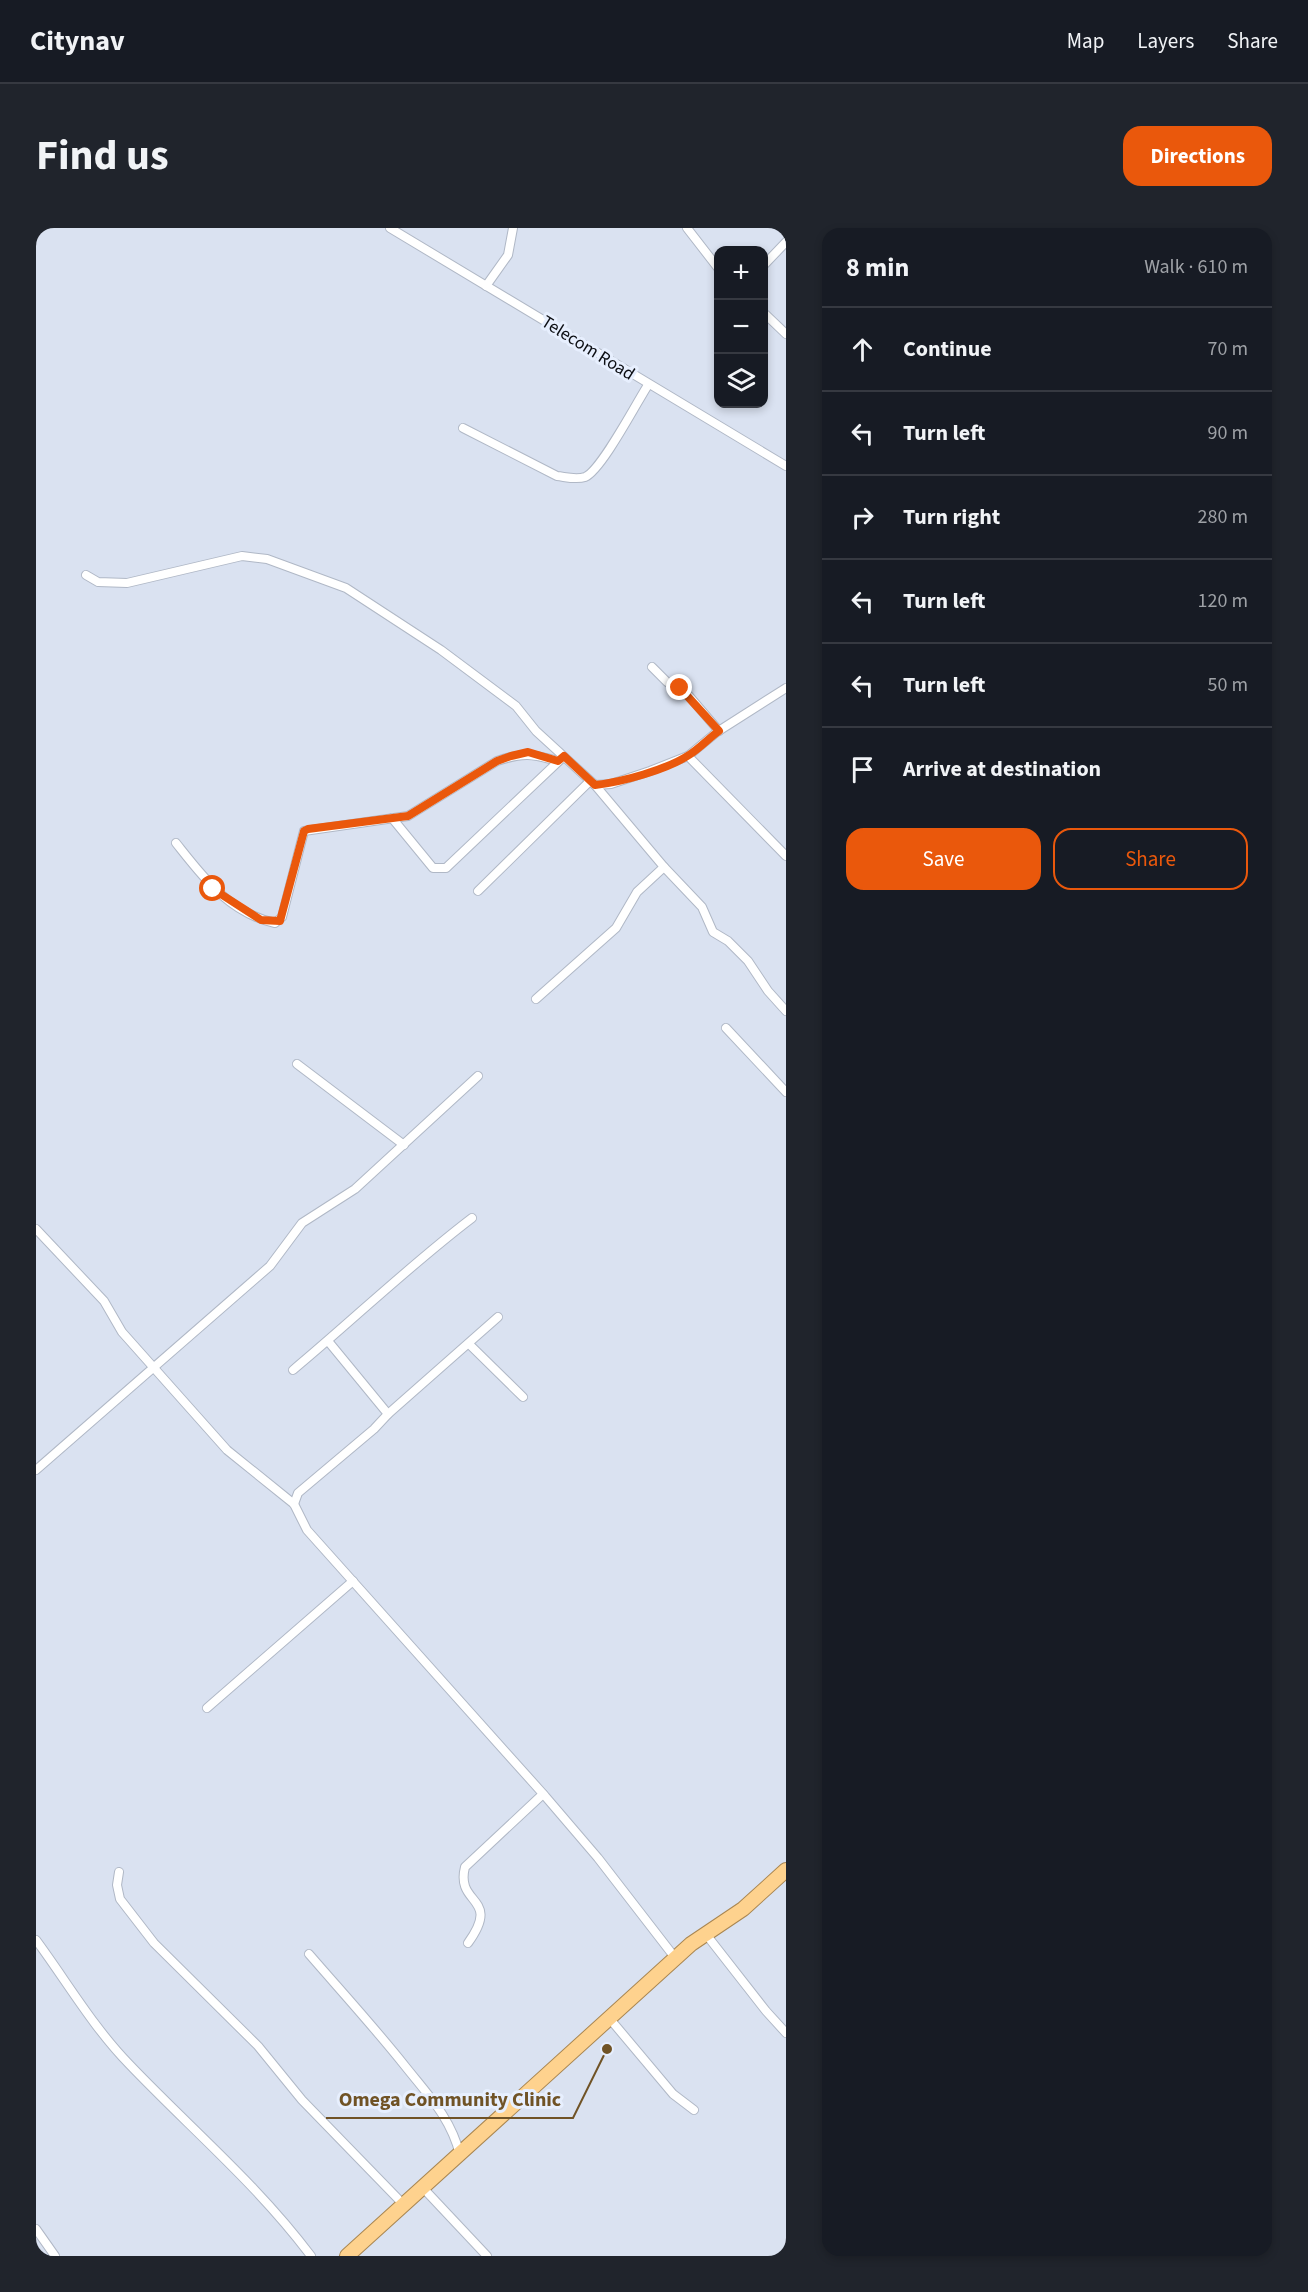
<!DOCTYPE html>
<html lang="en">
<head>
<meta charset="utf-8">
<style>
	body { margin:0; font-family:"Source Sans 3",sans-serif; background:#20242c; color:#f1f3f6 }
	.controls { position:absolute; right:18px; top:18px; display:grid; overflow:hidden; border-radius:12px; box-shadow:0 3px 9px #0003 }
	.controls button { width:54px; height:54px; display:grid; place-items:center; padding:0; border:0; border-bottom:2px solid #363941; background:#171b24; color:#f1f3f6; font:30px sans-serif }
	.stop { position:absolute; width:18px; height:18px; margin:-14px; border:4px solid #ea580c; border-radius:50%; background:#fff }
	.stop.end { background:#ea580c; border-color:#fff; box-shadow:0 2px 6px #0008 }
	.list { margin:0; padding:0; list-style:none }
	h2 { display:flex; justify-content:space-between; align-items:center; height:78px; margin:0; padding:0 24px; font-size:26px }
	h2 small { font-size:20px; font-weight:400; color:#9ea1a6 }
	.list li { display:grid; grid-template-columns:39px 1fr auto; gap:18px; align-items:center; box-sizing:border-box; height:84px; padding:0 24px; border-top:2px solid #363941 }
	.list b { display:block; font-size:22px; white-space:nowrap }
	.list em { font-size:20px; font-style:normal; color:#9ea1a6 }
	.actions { display:flex; gap:12px; padding:18px 24px }
	.actions a { flex:1; padding:14px 0; border:2px solid #ea580c; border-radius:18px; text-align:center; font-size:21px; color:#ea580c }
	.actions .main { background:#ea580c; color:#fff }
	.icon { flex:none; width:33px; height:33px; fill:none; stroke:currentColor; stroke-width:2; stroke-linecap:round; stroke-linejoin:round }
	.map { position:relative; flex:none; width:750px; height:2028px; overflow:hidden; border-radius:18px }
	header { display:flex; align-items:center; gap:36px; box-sizing:border-box; height:84px; padding:0 30px; background:#171b24; border-bottom:2px solid #363941 }
	header strong { font-size:28px }
	nav { display:flex; gap:33px; margin-inline-start:auto; font-size:21px }
	.intro { display:flex; align-items:center; justify-content:space-between; box-sizing:border-box; height:144px; padding:0 36px }
	h1 { margin:0; font-size:42px }
	.button { padding:15px 27px; border-radius:18px; background:#ea580c; color:#fff; font-size:21px; font-weight:700 }
	main { display:flex; gap:36px; padding:0 36px }
	aside { flex:1; background:#171b24; border-radius:18px; box-shadow:0 3px 9px #0003 }
	.map>svg:first-child { display:block }
	.lines { fill:none; stroke-linecap:round; stroke-linejoin:round }
	.minor-casing { stroke:#b0b8c6; stroke-width:10 }
	.trunk-casing { stroke:#a98651; stroke-width:16 }
	.minor { stroke:#fff; stroke-width:8 }
	.trunk { stroke:#fed28e; stroke-width:14 }
	.route { stroke:#ea580c; stroke-width:8 }
	.labels { text-anchor:middle; dominant-baseline:central; stroke-width:6; stroke-linejoin:round; paint-order:stroke }
	.street-label { font-size:18px; fill:#0c0e13; stroke:#e7effe }
	.leader { fill:none; stroke:#705326; stroke-width:2 }
	.callout-dot { fill:#705326; stroke:#e7effe; stroke-width:2 }
	.callout-label { font-size:20px; text-anchor:middle; font-weight:bold; fill:#705326; stroke:#e7effe; stroke-width:6; stroke-linejoin:round; paint-order:stroke }
</style>
</head>
<body>
<header>
<strong>Citynav</strong>
<nav><a>Map</a><a>Layers</a><a>Share</a></nav>
</header>
<div class="intro"><h1>Find us</h1><a class="button">Directions</a></div>
<main>
<div class="map">
<svg width="750" height="2028" viewBox="0 0 750 2028">
	<rect width="100%" height="100%" fill="#dae2f1"/>
	<g class="lines">
		<defs>
			<g id="minor">
				<path d="M354 0 750 238"/>
				<path d="M651 0 682 40"/>
				<path d="M728 37 750 14"/>
				<path d="M450 58 472 27 477 0"/>
				<path d="M728 85 750 106"/>
				<path d="M427 200 521 248C530 249 540 252 549 249 565 243 601 174 612 157"/>
				<path d="M50 347 62 354 91 355 206 328 231 331 310 360 405 422 480 478 500 503 559 557 575 556 614 543 652 528 681 504 750 460"/>
				<path d="M616 439 631 454 653 468 683 503"/>
				<path d="M652 528 750 628"/>
				<path d="M356 590 397 640H410L525 531"/>
				<path d="M140 615C167 649 193 685 239 695L246 689 268 603 372 588 461 533C488 524 496 526 522 533"/>
				<path d="M628 639 666 679 677 704 692 713 712 733 732 763 750 783"/>
				<path d="M442 663 554 553"/>
				<path d="M500 771 580 700 601 664 628 639 559 557"/>
				<path d="M690 800 750 864"/>
				<path d="M261 836 368 917"/>
				<path d="M0 1001 68 1073 86 1104 191 1222 258 1276 271 1302 509 1568 562 1630 640 1731"/>
				<path d="M433 1116 487 1169"/>
				<path d="M257 1142C317 1092 374 1037 436 990"/>
				<path d="M352 1186 462 1089"/>
				<path d="M0 1242 234 1038 266 995 319 961 442 848"/>
				<path d="M258 1276 262 1265 338 1201 352 1186 292 1113"/>
				<path d="M171 1480 317 1353"/>
				<path d="M83 1644 81 1657 84 1671 118 1715 222 1818 266 1872 368 1977"/>
				<path d="M669 1705 730 1783 750 1805"/>
				<path d="M0 1712C31 1754 57 1799 93 1836 154 1900 222 1957 275 2028"/>
				<path d="M432 1715C466 1668 419 1678 429 1639L507 1566"/>
				<path d="M273 1726C305 1763 338 1799 369 1838 392 1867 415 1890 424 1927"/>
				<path d="M574 1791 637 1866 658 1882"/>
				<path d="M388 1961 451 2028"/>
				<path d="M0 2001 19 2028"/>
			</g>
			<path id="trunk" d="M311 2028 655 1716 707 1681 750 1642"/>
		</defs>
		<use href="#minor" class="minor-casing"/>
		<use href="#trunk" class="trunk-casing"/>
		<use href="#minor" class="minor"/>
		<use href="#trunk" class="trunk"/>
	</g>
	<g class="lines">
		<path class="route" d="M177 661 225 692 244 693 268 603 272 601 372 588 461 533 475 528 492 524 522 533 528 528 559 557C586 554 630 542 653 527 664 520 673 510 683 503L644 460"/>
	</g>
	<g class="labels">
		<g class="street-label">
			<text transform="translate(552 120) rotate(32)">Telecom Road</text>
		</g>
	</g>
	<path class="leader" d="M571 1821L537 1890H290"/>
	<circle class="callout-dot" cx="571" cy="1821" r="6"/>
	<g class="callout-label">
		<text x="414" y="1878">Omega Community Clinic</text>
	</g>
</svg>
<div class="controls">
<button>+</button>
<button>−</button>
<button><svg class="icon" aria-label="layers" viewBox="0 0 24 24"><path d="M12 4l9 5-9 5-9-5zM3 14l9 5 9-5"/></svg></button>
</div>
<div class="stop" style="left:177px;top:661px"></div>
<div class="stop end" style="left:644px;top:460px"></div>
</div>
<aside>
<h2>8 min<small>Walk · 610 m</small></h2>
<ul class="list">
<li><svg class="icon" aria-label="ahead" viewBox="0 0 24 24"><path d="M12 20V5M6 11l6-6 6 6"/></svg><div><b>Continue</b></div><em>70 m</em></li>
<li><svg class="icon" aria-label="left" viewBox="0 0 24 24"><path d="M17 20v-9H6M10 6l-5 5 5 5"/></svg><div><b>Turn left</b></div><em>90 m</em></li>
<li><svg class="icon" aria-label="right" viewBox="0 0 24 24"><path d="M7 20v-9h11M14 6l5 5-5 5"/></svg><div><b>Turn right</b></div><em>280 m</em></li>
<li><svg class="icon" aria-label="left" viewBox="0 0 24 24"><path d="M17 20v-9H6M10 6l-5 5 5 5"/></svg><div><b>Turn left</b></div><em>120 m</em></li>
<li><svg class="icon" aria-label="left" viewBox="0 0 24 24"><path d="M17 20v-9H6M10 6l-5 5 5 5"/></svg><div><b>Turn left</b></div><em>50 m</em></li>
<li><svg class="icon" aria-label="arrive" viewBox="0 0 24 24"><path d="M6 21V4h12l-3 4 3 4H6"/></svg><div><b>Arrive at destination</b></div></li>
</ul>
<div class="actions"><a class="main">Save</a><a>Share</a></div>
</aside>
</main>
</body>
</html>
